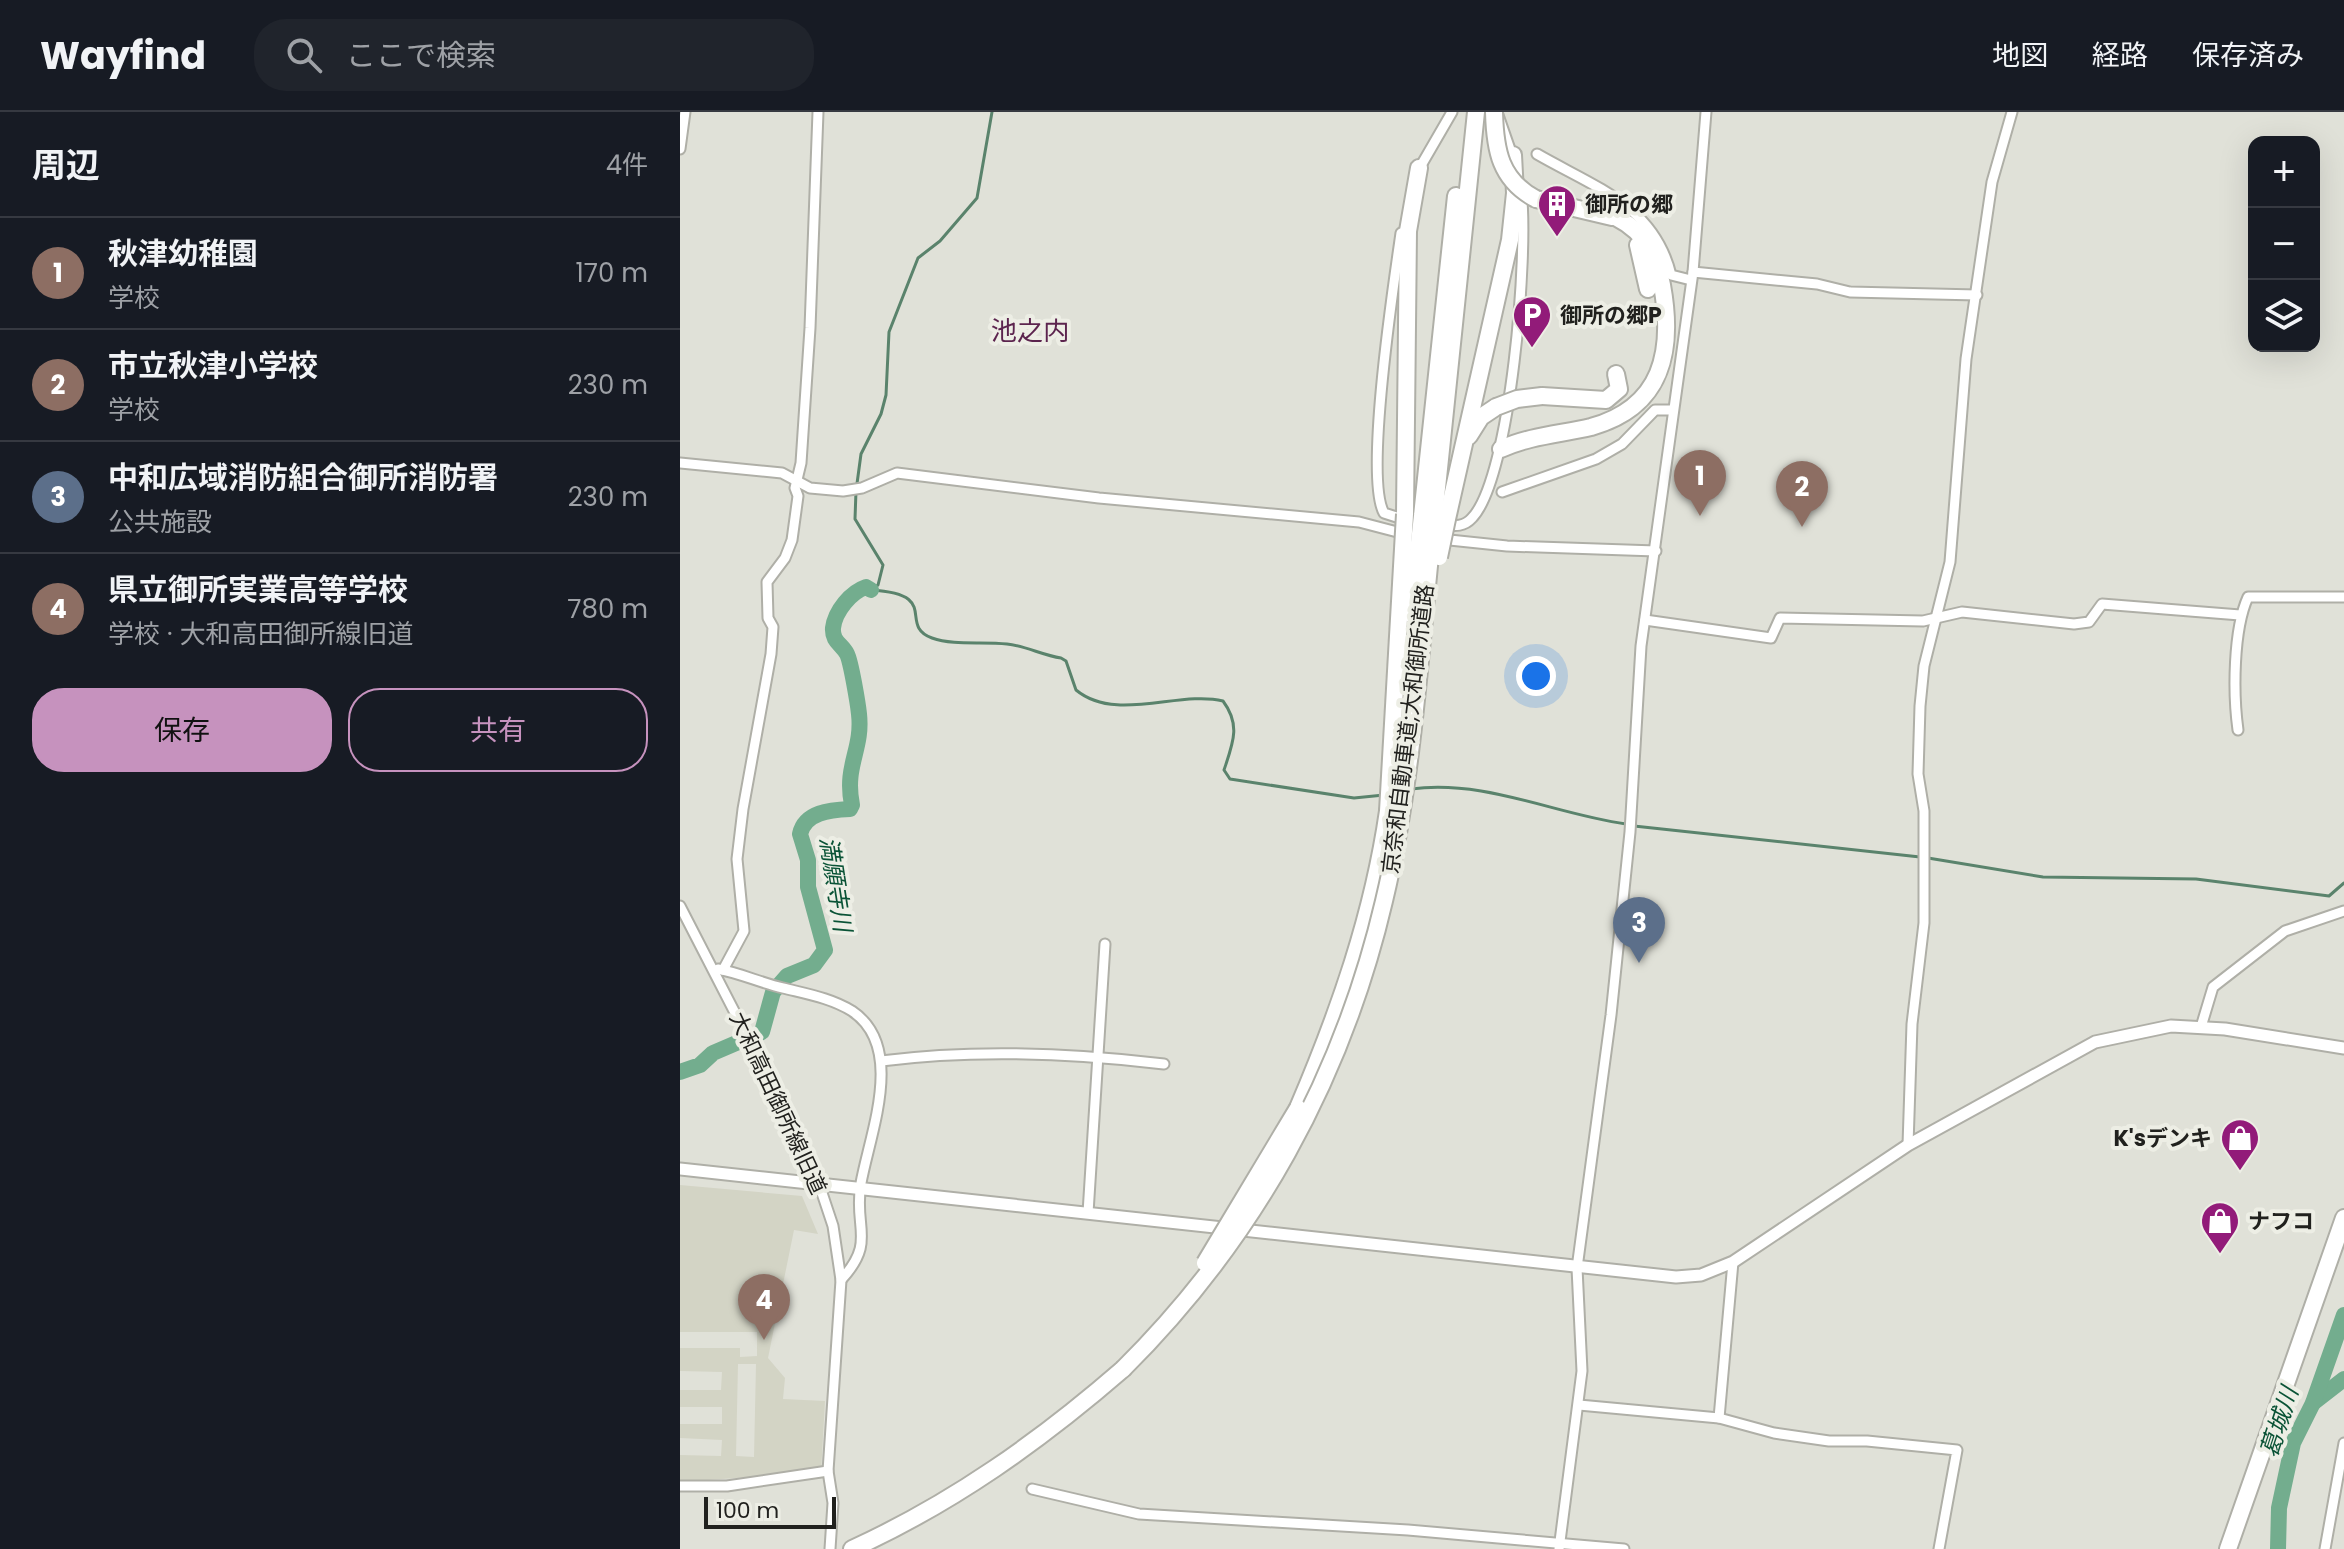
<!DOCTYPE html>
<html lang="ja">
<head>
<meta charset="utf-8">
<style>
	body { margin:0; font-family:Poppins,"Noto Sans JP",sans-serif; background:#20242c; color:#f1f3f6 }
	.controls { position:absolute; right:24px; top:24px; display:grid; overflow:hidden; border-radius:16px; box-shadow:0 8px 32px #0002 }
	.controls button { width:72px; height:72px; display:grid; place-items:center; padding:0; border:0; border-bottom:2px solid #363941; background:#171b24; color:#f1f3f6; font:40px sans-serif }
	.scale { position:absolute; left:24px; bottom:20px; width:132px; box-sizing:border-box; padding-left:8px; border:4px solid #21211e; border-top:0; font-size:22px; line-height:28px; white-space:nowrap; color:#21211e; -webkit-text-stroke:6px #edeee5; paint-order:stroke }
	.you { position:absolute; left:856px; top:564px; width:28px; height:28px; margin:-20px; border:6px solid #fff; border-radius:50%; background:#1a73e8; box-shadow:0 0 0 12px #1a73e833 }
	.badge { display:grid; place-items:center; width:52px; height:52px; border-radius:50%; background:#c692be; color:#fff; font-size:26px; font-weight:700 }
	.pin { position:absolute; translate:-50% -66px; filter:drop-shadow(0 2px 4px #0008) }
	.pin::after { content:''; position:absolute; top:42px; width:28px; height:24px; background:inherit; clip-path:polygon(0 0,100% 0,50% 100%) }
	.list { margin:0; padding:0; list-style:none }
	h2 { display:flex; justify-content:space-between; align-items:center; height:104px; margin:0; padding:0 32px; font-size:34px }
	h2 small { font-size:26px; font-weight:400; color:#9ea1a6 }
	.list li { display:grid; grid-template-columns:52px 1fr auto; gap:24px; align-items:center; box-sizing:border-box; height:112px; padding:0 32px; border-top:2px solid #363941 }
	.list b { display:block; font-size:30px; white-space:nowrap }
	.list p { margin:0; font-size:26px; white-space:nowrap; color:#9ea1a6 }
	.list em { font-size:26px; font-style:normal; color:#9ea1a6 }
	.actions { display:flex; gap:16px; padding:24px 32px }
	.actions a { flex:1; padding:18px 0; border:2px solid #c692be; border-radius:32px; text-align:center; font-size:28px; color:#c692be }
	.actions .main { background:#c692be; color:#111 }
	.icon { flex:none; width:44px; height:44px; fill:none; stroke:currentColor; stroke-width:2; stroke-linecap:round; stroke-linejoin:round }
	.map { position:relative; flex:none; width:1664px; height:1437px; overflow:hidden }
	header { display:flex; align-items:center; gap:48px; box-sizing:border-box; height:112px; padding:0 40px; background:#171b24; border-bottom:2px solid #363941 }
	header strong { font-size:38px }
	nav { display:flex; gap:44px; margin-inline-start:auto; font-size:28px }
	.search { width:560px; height:72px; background:#20242c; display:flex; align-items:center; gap:20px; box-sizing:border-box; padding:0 28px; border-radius:32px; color:#9ea1a6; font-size:30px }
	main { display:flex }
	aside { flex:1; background:#171b24 }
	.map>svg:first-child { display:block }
	.built { fill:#d3d4c5; fill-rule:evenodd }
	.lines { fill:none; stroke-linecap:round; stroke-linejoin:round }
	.stream { stroke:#5a836c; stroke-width:3 }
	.river { stroke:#73ad8e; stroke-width:16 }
	.minor-casing { stroke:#afafa7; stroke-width:13 }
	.tertiary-casing { stroke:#afafa7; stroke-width:15 }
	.trunk-casing { stroke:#afafa7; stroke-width:20 }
	.motorway-casing { stroke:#afafa7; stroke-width:20 }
	.minor { stroke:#fff; stroke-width:9 }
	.tertiary { stroke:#fff; stroke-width:11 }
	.trunk { stroke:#fff; stroke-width:16 }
	.motorway { stroke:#fff; stroke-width:16 }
	.motorway-bridge-casing { stroke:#afafa7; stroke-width:20; stroke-linecap:butt }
	.motorway-bridge { stroke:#fff; stroke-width:16 }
	.labels { text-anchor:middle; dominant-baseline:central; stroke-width:8; stroke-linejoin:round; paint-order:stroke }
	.poi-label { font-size:22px; font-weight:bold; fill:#21211e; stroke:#edeee5; text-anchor:start }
	.street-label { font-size:22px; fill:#21211e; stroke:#edeee5 }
	.water-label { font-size:24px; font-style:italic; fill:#0a5336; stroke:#edeee5 }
	.quarter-label { font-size:26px; fill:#5c244e; stroke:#edeee5 }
</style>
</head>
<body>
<header>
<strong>Wayfind</strong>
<div class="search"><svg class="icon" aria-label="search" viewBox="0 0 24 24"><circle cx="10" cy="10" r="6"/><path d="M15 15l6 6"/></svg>ここで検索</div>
<nav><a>地図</a><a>経路</a><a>保存済み</a></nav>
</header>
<main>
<aside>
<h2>周辺<small>4件</small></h2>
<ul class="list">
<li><span class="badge" style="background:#8d6e63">1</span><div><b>秋津幼稚園</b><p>学校</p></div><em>170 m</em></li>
<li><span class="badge" style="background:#8d6e63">2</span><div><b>市立秋津小学校</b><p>学校</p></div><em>230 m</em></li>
<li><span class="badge" style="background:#5c6f8a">3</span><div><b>中和広域消防組合御所消防署</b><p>公共施設</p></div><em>230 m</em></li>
<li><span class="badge" style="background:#8d6e63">4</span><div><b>県立御所実業高等学校</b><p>学校 · 大和高田御所線旧道</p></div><em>780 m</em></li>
</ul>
<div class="actions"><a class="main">保存</a><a>共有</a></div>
</aside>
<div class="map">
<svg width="1664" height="1437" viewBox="0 0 1664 1437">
	<rect width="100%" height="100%" fill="#e0e1d8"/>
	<path class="built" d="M0 1073 122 1084 138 1122 114 1118 88 1246 105 1266 103 1287 145 1289 141 1360 0 1370V1343L41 1344 42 1328 0 1326V1312H42V1295H0V1278H41L42 1260 0 1259V1236H60V1245L77 1244V1220H0ZM58 1252H76L74 1345 56 1344Z"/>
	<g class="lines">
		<g class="stream">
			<path d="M191 478C262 482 217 513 252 526 274 534 303 529 327 532 346 534 362 543 381 546L386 549 396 578C436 611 499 578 543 589 561 613 553 631 544 658L550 667 674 686 704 683"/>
			<path d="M191 478 198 473 203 453 175 407 176 379 181 342 201 302 206 283 209 220 238 146 260 129 297 86 312 0"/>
			<path d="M731 677C805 667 874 702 946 712"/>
			<path d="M954 714 1240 745"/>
			<path d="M1248 746 1363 765 1516 767 1649 784 1664 771"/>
		</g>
		<g class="river">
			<path d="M0 960 20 953 33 941 82 920 93 880 107 864 134 853 145 838 128 775V748L120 722C125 700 150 698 170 697L172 693C164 653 183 638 179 602 178 592 171 550 167 542 162 532 152 530 153 516 155 499 171 480 186 475L191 478"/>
			<path d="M1633 1291 1664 1267"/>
			<path d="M1598 1437 1599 1396 1613 1331 1633 1291 1664 1203"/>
		</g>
		<defs>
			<g id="minor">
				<path d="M818 3 833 46"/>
				<path d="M0 37 5 0"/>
				<path d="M857 42C914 75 974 93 991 163L1011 168"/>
				<path d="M739 57 772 0"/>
				<path d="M721 121C714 170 684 366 704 401L729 409"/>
				<path d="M1013 160 1137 172 1170 180 1297 183"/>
				<path d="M0 351 102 361 130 376 163 379 182 376 217 361 419 386 679 410 725 422"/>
				<path d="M822 380 916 347 942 332 975 298H993"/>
				<path d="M764 413C775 414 784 415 792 406 831 366 849 137 841 80"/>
				<path d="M760 427 827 434 976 439"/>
				<path d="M965 508 1091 526 1100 506 1243 509 1282 500 1394 512 1409 510 1422 492 1560 503"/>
				<path d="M1558 618C1553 582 1553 518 1568 485H1664"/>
				<path d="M0 794 104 996 138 1069 153 1114 161 1168 148 1359 153 1391 150 1437"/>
				<path d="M38 857C60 861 81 871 103 876 127 882 151 886 172 899 226 935 190 1021 181 1071 173 1116 197 1129 161 1168"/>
				<path d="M43 858 64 819 57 747 63 697 91 542 93 515 88 506 87 470 105 446 112 428 118 384 115 376 121 351 130 216 138 0"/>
				<path d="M1521 915 1533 875 1605 819 1664 799"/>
				<path d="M201 949C294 937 392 941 484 952"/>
				<path d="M1228 1033 1232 912 1244 811V699L1238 662 1240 594 1244 554 1270 450 1286 247 1312 70 1332 0"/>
				<path d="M408 1101 425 832"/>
				<path d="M899 1293 1039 1306 1094 1321 1149 1329H1187L1277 1338 1259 1437"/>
				<path d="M1039 1306 1053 1150"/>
				<path d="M0 1374H47L148 1359"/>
				<path d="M352 1377 459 1402 728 1418 944 1437"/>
				<path d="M879 1437 902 1259 897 1156 931 903 950 720 961 534 1013 160 1026 0"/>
				<path d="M1645 1437 1664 1331"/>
			</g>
			<path id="tertiary" d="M0 1057 996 1165 1021 1163 1053 1150 1228 1033 1415 930 1491 914 1545 917 1664 936"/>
			<path id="trunk" d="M1548 1437 1664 1106"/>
			<g id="motorway">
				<path d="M856 87 932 105"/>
				<path d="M958 133 968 177"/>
				<path d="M862 284 926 288 939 277 936 262"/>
				<path d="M789 324 801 305 816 295"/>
				<path d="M821 337C849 324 881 322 911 315 983 295 994 239 982 173 975 137 960 113 925 101"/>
				<path d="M725 402 728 119 739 56"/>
				<path d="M742 404 776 84"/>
				<path d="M754 405 796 0"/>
				<path d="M767 407 830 128 835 81 833 43"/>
				<path d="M618 996C659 900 693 803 708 699"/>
				<path d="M172 1437C273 1391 360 1329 443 1257"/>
			</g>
		</defs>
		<use href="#minor" class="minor-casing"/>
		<use href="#tertiary" class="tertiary-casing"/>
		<use href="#trunk" class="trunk-casing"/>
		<use href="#motorway" class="motorway-casing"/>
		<use href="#minor" class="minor"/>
		<use href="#tertiary" class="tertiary"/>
		<use href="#trunk" class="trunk"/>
		<use href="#motorway" class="motorway"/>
		<defs>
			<g id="motorway-bridge">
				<path d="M814 0C815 38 820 68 856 87"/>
				<path d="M816 295 837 287 862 284"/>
				<path d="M759 445 767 407"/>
				<path d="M731 502 742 404"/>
				<path d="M708 699 725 402"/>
				<path d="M525 1151 618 996"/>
				<path d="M443 1257C574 1127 662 968 704 789 734 664 740 532 754 405"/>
			</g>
		</defs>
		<use href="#motorway-bridge" class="motorway-bridge-casing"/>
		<use href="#motorway-bridge" class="motorway-bridge"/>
	</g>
	<defs>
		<symbol id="building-pin" viewBox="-11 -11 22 30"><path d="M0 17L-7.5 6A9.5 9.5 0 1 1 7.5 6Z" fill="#921b79" stroke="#edeee5"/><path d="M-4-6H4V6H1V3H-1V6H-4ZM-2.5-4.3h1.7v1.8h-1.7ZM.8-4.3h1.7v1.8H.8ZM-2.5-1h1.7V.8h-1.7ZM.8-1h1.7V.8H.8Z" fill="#fff"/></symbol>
		<symbol id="parking-pin" viewBox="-11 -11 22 30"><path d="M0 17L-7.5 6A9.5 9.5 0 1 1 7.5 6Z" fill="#921b79" stroke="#edeee5"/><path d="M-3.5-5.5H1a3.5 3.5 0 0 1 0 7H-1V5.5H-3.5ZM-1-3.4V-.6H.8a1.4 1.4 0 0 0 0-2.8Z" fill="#fff"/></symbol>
		<symbol id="shop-pin" viewBox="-11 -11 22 30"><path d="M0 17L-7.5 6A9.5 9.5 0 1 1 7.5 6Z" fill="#921b79" stroke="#edeee5"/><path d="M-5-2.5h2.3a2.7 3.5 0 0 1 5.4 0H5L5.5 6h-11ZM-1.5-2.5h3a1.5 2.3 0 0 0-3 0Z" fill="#fff"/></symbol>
	</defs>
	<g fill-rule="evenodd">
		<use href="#building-pin" x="855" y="70" width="44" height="60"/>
		<use href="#parking-pin" x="830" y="181" width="44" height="60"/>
		<use href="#shop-pin" x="1538" y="1004" width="44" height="60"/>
		<use href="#shop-pin" x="1518" y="1087" width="44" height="60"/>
	</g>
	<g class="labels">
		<g class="poi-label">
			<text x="905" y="92">御所の郷</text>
			<text x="880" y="203">御所の郷P</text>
			<text x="1532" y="1026" text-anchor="end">K'sデンキ</text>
			<text x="1568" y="1109">ナフコ</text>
		</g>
		<g class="street-label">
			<text transform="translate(728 617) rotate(-83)">京奈和自動車道;大和御所道路</text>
			<text transform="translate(98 991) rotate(65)">大和高田御所線旧道</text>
		</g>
		<g class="water-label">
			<text transform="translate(156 772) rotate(81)">満願寺川</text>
			<text transform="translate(1599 1310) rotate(-72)">葛城川</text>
		</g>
		<g class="quarter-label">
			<text x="350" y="219">池之内</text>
		</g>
	</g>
</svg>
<div class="controls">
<button>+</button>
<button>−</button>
<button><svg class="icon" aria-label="layers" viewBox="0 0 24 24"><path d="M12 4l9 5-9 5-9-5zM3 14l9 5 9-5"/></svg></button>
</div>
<div class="scale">100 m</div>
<div class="you"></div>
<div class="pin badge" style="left:1020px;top:404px;background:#8d6e63">1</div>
<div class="pin badge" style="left:1122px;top:415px;background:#8d6e63">2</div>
<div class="pin badge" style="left:959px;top:851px;background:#5c6f8a">3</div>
<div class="pin badge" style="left:84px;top:1228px;background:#8d6e63">4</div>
</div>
</main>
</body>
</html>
